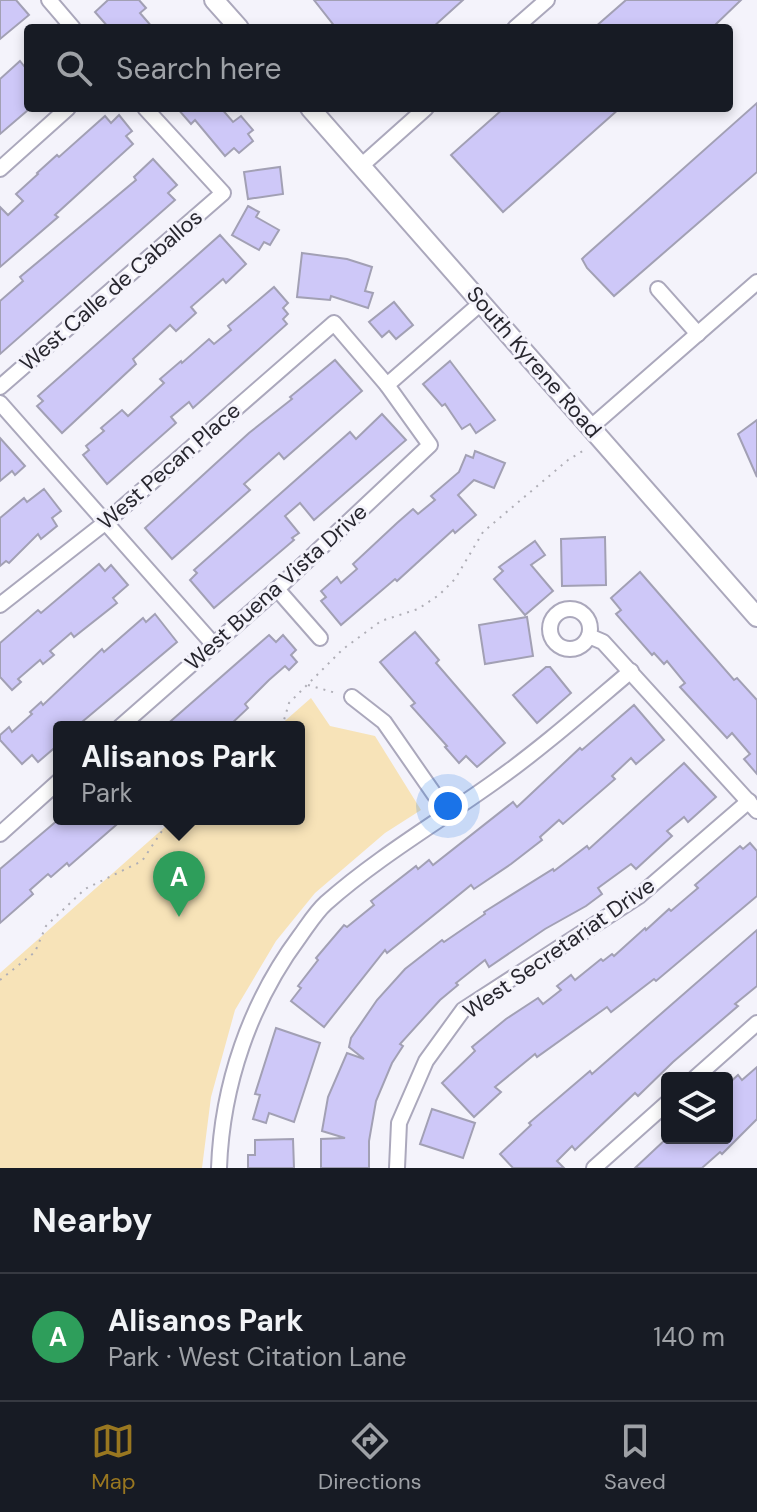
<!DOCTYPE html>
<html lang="en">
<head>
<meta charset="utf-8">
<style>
	body { margin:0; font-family:"DM Sans",sans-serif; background:#20242c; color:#f1f3f6 }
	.controls { position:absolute; right:24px; bottom:24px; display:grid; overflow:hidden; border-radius:8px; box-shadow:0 4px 12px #0003 }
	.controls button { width:72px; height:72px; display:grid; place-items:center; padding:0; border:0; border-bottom:2px solid #363941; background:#171b24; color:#f1f3f6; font:40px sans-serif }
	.you { position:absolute; left:448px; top:806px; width:28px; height:28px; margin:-20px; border:6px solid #fff; border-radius:50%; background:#1a73e8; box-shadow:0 0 0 12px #1a73e833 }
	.badge { display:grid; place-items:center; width:52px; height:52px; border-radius:50%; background:#997720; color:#fff; font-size:26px; font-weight:700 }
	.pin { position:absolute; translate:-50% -66px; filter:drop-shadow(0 2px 4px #0008) }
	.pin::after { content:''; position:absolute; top:42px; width:28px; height:24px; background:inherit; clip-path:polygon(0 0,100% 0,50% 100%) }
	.popup { position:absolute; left:53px; top:721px; width:252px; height:104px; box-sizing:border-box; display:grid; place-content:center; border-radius:8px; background:#171b24; filter:drop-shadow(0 2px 6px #0005); font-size:26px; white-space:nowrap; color:#9ea1a6 }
	.popup b { font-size:30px; color:#f1f3f6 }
	.popup::after { content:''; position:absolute; left:50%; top:100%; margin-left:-16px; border:16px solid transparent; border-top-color:#171b24 }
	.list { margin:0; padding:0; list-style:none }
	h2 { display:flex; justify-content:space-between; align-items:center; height:104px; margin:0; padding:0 32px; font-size:34px }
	h2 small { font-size:26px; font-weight:400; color:#9ea1a6 }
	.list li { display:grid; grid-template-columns:52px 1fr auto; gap:24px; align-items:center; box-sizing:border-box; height:128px; padding:0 32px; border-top:2px solid #363941 }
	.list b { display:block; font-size:30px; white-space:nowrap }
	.list p { margin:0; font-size:26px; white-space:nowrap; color:#9ea1a6 }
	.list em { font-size:26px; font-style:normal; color:#9ea1a6 }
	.icon { flex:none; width:44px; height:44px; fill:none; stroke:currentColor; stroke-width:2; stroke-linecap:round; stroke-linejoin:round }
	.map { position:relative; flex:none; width:757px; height:1168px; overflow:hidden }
	.search { position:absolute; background:#171b24; box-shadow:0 4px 12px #0003; left:24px; right:24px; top:24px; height:88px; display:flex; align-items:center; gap:20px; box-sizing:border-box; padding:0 28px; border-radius:8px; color:#9ea1a6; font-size:30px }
	.sheet { height:232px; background:#171b24 }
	nav { display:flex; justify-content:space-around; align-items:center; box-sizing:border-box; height:112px; border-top:2px solid #363941; background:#171b24; font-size:22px; color:#9ea1a6 }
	nav a { display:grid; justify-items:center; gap:4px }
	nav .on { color:#997720 }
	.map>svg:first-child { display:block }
	.green { fill:#f7e3b8 }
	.building { fill:#cec8f8; stroke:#a2a0b4; stroke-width:2 }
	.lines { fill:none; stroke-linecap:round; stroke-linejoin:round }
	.minor-casing { stroke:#aba8bc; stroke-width:18 }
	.major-casing { stroke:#aba8bc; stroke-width:22 }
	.path { stroke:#afaeb6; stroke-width:2; stroke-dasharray:2 6; stroke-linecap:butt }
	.minor { stroke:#fff; stroke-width:14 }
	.major { stroke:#fff; stroke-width:18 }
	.labels { text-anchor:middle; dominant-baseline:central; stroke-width:6; stroke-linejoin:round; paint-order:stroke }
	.street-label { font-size:22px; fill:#27262e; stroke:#f4f3fb }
</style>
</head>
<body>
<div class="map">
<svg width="757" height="1168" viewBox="0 0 757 1168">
	<rect width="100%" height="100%" fill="#f4f3fb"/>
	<path class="green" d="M311 698 330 726 375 736 421 810 385 833 315 893 276 941 235 1010 211 1097 202 1168H0V973L174 819H299V727H278Z"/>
	<g class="building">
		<path d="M0 0H16L29 15 0 39Z"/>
		<path d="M108 0H139L146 8 140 13 153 28H109L95 12Z"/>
		<path d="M314 0H463L432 28H336Z"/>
		<path d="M626 0H741L712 28H594Z"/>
		<path d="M20 61 28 71V110L0 134V79Z"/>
		<path d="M757 103V172L614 296 587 268 582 259 585 256Z"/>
		<path d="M177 108H221L233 122 241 116 253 130 248 134 253 141 239 153 234 148 225 156 195 120 191 124Z"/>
		<path d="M504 108H620L503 212 451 155Z"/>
		<path d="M119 115 132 131 126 136 133 144 55 215 58 217 0 267V207L8 215 23 201 16 194 38 174 37 173 57 155 59 157 105 116 111 123Z"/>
		<path d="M153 159 177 185 168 193 175 200 0 354V301L23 281 20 277 136 180 134 177Z"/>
		<path d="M280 167 283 194 248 199 244 172Z"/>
		<path d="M248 206 259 212 256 217 279 230 270 245 264 242 259 250 232 235Z"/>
		<path d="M220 235 246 264 226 283 223 279 191 307 196 313 176 331 170 325 133 359 136 364 62 433 37 406 43 401 38 396Z"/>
		<path d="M302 253 347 259 372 267 365 291 373 293 368 308 331 296 330 300 297 297Z"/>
		<path d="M274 287 288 303 283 308 288 314 283 319 287 324 193 408 189 402 171 417 176 423 107 484 83 455 89 450 86 446 104 431 101 428 122 410 128 416 164 383 160 379 181 361 182 363 209 339 214 344 231 330 228 326Z"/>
		<path d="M394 302 413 325 396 339 389 331 382 337 369 322Z"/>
		<path d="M335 360 362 391 284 459 279 453 244 484 250 490 172 559 145 528 249 433 292 399 290 397Z"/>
		<path d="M450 361 495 420 476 433 470 424 462 429 445 404 442 406 423 384Z"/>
		<path d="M382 414 406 440 314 520 300 503 285 516 299 533 292 538 294 540 214 608 190 580 197 573 194 570 350 432 356 439Z"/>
		<path d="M757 420V477L738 434Z"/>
		<path d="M0 438 25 466 15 475 12 471 0 481Z"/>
		<path d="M475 451 505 463 494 488 474 480 458 495 476 515 455 533 453 530 397 581 395 579 341 625 321 601 326 597 321 591 337 577 341 583 357 569 353 564 397 523 413 509 418 514 435 500 431 496 459 472 466 455 473 458Z"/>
		<path d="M44 489 61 511 52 518 57 526 41 539 38 534 9 563 6 561 0 566V518L24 498 27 502Z"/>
		<path d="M605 537 606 585 562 586 561 539Z"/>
		<path d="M535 541 545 555 531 565 553 591 525 615 494 579 503 571 499 567Z"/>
		<path d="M99 564 105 571 111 565 128 585 113 598 117 603 74 637 71 633 50 651 54 655 43 664 40 660 18 679 21 682 12 690 0 677V643L38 610 41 613Z"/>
		<path d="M640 572 734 680 737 678 757 700V774L744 759 750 754 732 733 727 738 680 687 685 683 667 661 664 664 654 653 652 655 616 614 621 610 611 598Z"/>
		<path d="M155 614 177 642 76 727H59V744L38 762 32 755 22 764 0 740V735L9 727 12 732 32 714 30 712 41 702 43 705 102 649 104 652 143 618 146 622Z"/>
		<path d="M527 617 533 656 485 664 479 625Z"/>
		<path d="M415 632 439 660 436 663 505 743 477 767 466 756 459 763 445 747 447 746 411 706 415 703 380 662Z"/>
		<path d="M269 635 276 642 283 635 296 650 291 655 297 662 289 670 285 666 269 680 245 704 248 708 228 727H164Z"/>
		<path d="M546 667H550L571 693 537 723 513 695Z"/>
		<path d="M634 705 664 740 636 764 631 758 612 776 615 779 563 824 559 820 540 837 542 840 511 864 474 889 471 885 387 953 385 950 324 1027 291 1001 301 988 298 986 318 960 316 958 344 925 347 927 374 905 371 901 416 866 418 869 429 860 433 865 513 802 517 807 580 748 582 750Z"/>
		<path d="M684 763 716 797 688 822 684 817 667 831 672 836 636 869 631 864 598 888 602 894 586 906 545 929 489 967 485 960 456 983 458 985 440 1000 400 1044 403 1046 392 1063 376 1101 369 1141V1168H321V1139L345 1138 322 1131 328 1097 347 1053 364 1059 349 1047 351 1038 377 1000 405 969 442 940 444 942 485 914 484 912 553 869 554 871 587 846 589 849Z"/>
		<path d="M59 819H123L69 866 67 863 51 877 48 874 30 890 33 894 0 923V869Z"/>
		<path d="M750 843 757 851V896L656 981 654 979 611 1012 607 1007 537 1057 535 1054 495 1087 501 1092 474 1117 442 1083 475 1051 472 1047 506 1019 538 998 543 1004 561 990 557 986 571 975 575 980 601 959 603 961 612 954 614 956 645 928 646 930 669 909 671 911 698 888 695 885 740 846 743 849Z"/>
		<path d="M757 930V986L735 1004 738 1006 673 1062 638 1096 635 1093 575 1150 572 1146 557 1161 564 1168H513L500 1154 531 1125 529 1123 590 1071 592 1074Z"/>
		<path d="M276 1028 320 1043 294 1122 269 1113 266 1123 253 1119 260 1095 255 1094Z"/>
		<path d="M757 1067V1119L722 1154 720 1152 702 1168H635L667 1138H727V1085L738 1075 742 1080Z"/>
		<path d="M432 1109 475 1123 463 1158 420 1144Z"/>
		<path d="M293 1139 294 1168H248V1155H255V1140Z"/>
	</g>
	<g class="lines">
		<defs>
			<g id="minor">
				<path d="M49 0 73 28"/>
				<path d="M515 28 547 0"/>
				<path d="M361 166 426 108"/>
				<path d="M0 169 68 108"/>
				<path d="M658 289 698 334"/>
				<path d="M387 385 481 303"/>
				<path d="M0 387 223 193 145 108"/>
				<path d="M0 403 214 645"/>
				<path d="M591 427 757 282"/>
				<path d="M277 589 320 638"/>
				<path d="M0 605 106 522 334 323 387 385 430 445 277 589 120 727"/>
				<circle cx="570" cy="629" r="20"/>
				<path d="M589 636 603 642 757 811"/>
				<path d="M352 697 384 722 448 814"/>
				<path d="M0 834 59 781"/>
				<path d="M695 1078 757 1023"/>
				<path d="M219 1168C222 1085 250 1003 300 936 308 925 316 912 326 903 378 857 438 822 494 782 542 748 586 709 631 671"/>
				<path d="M397 1168 399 1123 426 1061 463 1010 639 896 749 801"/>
				<path d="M594 1168 667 1103"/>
			</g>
			<g id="major">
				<path d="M214 0 239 28"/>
				<path d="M310 108 757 617"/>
			</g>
		</defs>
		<use href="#minor" class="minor-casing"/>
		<use href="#major" class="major-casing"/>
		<g class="path">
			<path d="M308 685 336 693"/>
			<path d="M282 727 289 703 343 649 381 621 418 609 439 595 455 579 483 532 568 460 586 449"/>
			<path d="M0 980 35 952 46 926 85 889 142 861 170 819"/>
		</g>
		<use href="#minor" class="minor"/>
		<use href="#major" class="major"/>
	</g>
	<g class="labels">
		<g class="street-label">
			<text transform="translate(111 290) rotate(-41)">West Calle de Caballos</text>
			<text transform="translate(534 362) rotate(49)">South Kyrene Road</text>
			<text transform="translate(169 466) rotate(-41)">West Pecan Place</text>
			<text transform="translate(276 587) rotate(-42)">West Buena Vista Drive</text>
			<text transform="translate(559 948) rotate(-35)">West Secretariat Drive</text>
		</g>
	</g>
</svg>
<div class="controls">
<button><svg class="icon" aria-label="layers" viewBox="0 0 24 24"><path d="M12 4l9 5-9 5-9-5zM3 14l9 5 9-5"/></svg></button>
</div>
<div class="you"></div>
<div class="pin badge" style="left:179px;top:917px;background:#2e9e5b">A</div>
<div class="popup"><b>Alisanos Park</b>Park</div>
<div class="search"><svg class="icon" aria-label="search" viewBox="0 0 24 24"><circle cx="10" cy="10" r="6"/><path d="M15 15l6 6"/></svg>Search here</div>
</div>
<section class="sheet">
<h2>Nearby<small></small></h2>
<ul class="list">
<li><span class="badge" style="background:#2e9e5b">A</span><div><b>Alisanos Park</b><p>Park · West Citation Lane</p></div><em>140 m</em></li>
</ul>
</section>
<nav>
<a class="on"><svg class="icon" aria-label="map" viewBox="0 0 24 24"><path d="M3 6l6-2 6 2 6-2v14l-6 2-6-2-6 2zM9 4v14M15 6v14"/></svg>Map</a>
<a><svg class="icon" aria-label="directions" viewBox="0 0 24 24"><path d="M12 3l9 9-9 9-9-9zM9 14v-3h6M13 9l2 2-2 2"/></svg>Directions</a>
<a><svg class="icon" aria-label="saved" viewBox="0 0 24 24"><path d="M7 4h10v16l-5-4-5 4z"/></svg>Saved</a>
</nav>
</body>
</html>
